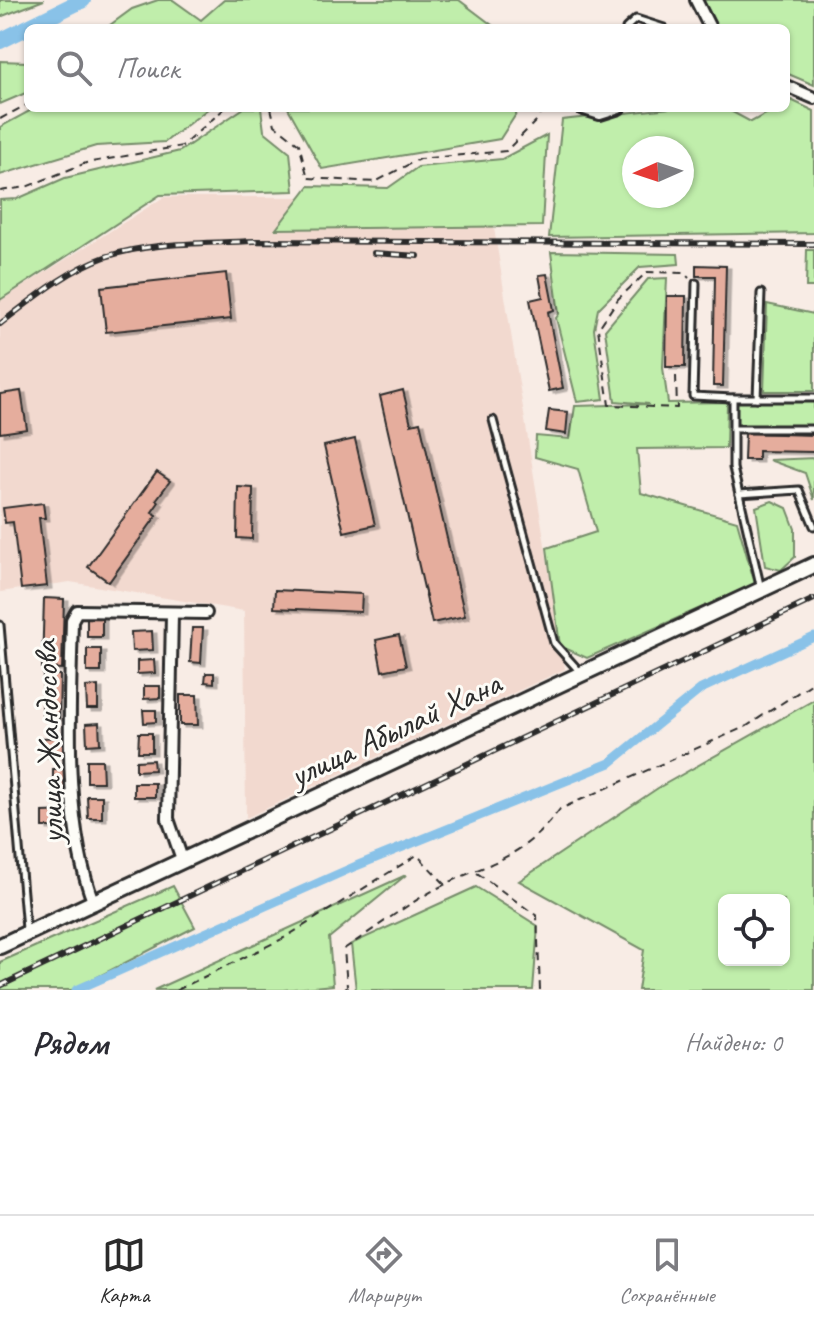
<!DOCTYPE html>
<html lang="ru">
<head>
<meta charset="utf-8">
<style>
	body { margin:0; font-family:Caveat,sans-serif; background:#f7f7f7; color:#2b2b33 }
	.controls { position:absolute; right:24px; bottom:24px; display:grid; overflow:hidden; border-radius:12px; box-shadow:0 2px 6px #0004 }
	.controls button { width:72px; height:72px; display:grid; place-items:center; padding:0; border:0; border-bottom:2px solid #e1e1e2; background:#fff; color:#2b2b33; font:40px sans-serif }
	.compass { position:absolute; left:622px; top:136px; width:72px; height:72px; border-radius:50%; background:#fff; box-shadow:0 2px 6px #0004; rotate:267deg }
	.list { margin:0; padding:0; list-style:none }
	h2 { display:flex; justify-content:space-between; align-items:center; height:104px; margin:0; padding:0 32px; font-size:34px }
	h2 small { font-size:26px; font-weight:400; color:#7c7c81 }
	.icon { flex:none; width:44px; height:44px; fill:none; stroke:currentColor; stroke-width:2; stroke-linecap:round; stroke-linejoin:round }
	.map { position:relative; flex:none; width:814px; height:990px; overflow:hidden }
	.search { position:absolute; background:#fff; box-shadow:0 2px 6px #0004; left:24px; right:24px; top:24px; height:88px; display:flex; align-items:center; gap:20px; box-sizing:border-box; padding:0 28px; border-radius:12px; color:#7c7c81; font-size:30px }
	.sheet { height:224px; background:#fff }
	nav { display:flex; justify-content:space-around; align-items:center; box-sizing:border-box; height:112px; border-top:2px solid #e1e1e2; background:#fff; font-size:22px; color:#7c7c81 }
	nav a { display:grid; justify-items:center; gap:4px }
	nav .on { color:#2b2b2b }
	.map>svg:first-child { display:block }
	.built { fill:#f2d9cf }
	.green { fill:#c0eeab; stroke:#768c6b; stroke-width:2; fill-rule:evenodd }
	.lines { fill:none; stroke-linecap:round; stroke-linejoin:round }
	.canal { stroke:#89c2e8; stroke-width:9 }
	.river { stroke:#89c2e8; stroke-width:16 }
	.building { fill:#e5ad9d; stroke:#2b2b2b; stroke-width:2; filter:url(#shadow) }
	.lane-casing { stroke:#2b2b2b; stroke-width:11 }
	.street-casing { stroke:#2b2b2b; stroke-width:16 }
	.secondary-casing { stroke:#2b2b2b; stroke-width:20 }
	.path { stroke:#2b2b2b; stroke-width:2; stroke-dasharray:8 6; stroke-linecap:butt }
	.lane { stroke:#fdfcf7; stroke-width:5 }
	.street { stroke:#fdfcf7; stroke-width:10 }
	.secondary { stroke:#fdfcf7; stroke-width:14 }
	.rail-casing { stroke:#2b2b2b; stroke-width:6 }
	.rail { stroke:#fdfcf7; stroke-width:3; stroke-dasharray:9; stroke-linecap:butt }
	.labels { text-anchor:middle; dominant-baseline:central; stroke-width:6; stroke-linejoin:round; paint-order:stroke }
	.street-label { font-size:34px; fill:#2b2b2b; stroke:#fdfcf7 }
</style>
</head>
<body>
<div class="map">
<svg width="814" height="990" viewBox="0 0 814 990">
	<defs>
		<filter id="shadow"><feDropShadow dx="4.5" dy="2.5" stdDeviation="0" flood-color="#0004"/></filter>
	</defs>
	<rect width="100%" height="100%" fill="#f8ece5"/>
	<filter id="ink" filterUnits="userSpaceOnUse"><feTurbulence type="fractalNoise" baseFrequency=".0125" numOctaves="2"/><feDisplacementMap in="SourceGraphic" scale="16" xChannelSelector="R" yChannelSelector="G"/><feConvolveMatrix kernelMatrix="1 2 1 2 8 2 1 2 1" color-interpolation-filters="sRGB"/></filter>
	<g filter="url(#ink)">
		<path class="built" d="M164 197H489L565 669 246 818 244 611 70 582 0 592V301Z"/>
		<g class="green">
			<path d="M0 0H44L0 17Z"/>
			<path d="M158 0H173L201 20 224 0H459L496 28H106L132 9Z"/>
			<path d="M703 0H814V85L786 73V28H718Z"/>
			<path d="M0 61 28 62V92L0 104Z"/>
			<path d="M791 100 814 111V233L549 237 562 120 670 108H725L751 122 777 108H786ZM634 148H682V196H634Z"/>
			<path d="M35 108H209L165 142 96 146 0 175V127Z"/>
			<path d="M244 108H261L264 131 290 152 294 191 160 195 0 300V200L17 199 65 178 180 151Z"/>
			<path d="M288 108H520L500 139 322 169Z"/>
			<path d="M547 135 542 226 276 229 309 186 388 188 418 167 502 159Z"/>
			<path d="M807 250H814V287H806Z"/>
			<path d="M551 252 678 254 679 264 640 267 598 309 594 329 604 399 577 402 556 318 559 314Z"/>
			<path d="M667 278 663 368 668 403 727 402 726 448 637 449 641 493 737 521 755 584 587 658 560 646 547 548 596 532 578 469 535 457 536 436 570 439 575 406 649 404 615 401 605 330 648 279Z"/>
			<path d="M767 304 814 314V391H764Z"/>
			<path d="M737 401 814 402V426H736Z"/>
			<path d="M814 458V500L805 473 769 460Z"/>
			<path d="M772 501 787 508 795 529V557L781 570 765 566 756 507Z"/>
			<path d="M814 700V990H638L644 950 519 881 658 788ZM724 900H784V960H724Z"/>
			<path d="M406 875 329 938 333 985 283 990H154Z"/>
			<path d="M173 886 195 927 72 990H0V962Z"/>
			<path d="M476 887 538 926 533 990H356L351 944Z"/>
		</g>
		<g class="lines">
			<path class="canal" d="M76 990 356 866 610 763 701 689 814 637"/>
			<path class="river" d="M0 41 83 0"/>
		</g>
		<g class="building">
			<path d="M696 265 726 266 723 386H713L715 276H696Z"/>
			<path d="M226 273 231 319 106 332 101 287Z"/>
			<path d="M547 274 554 310 548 312 563 388 549 391 530 300 543 297 539 275Z"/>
			<path d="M667 296H686L685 367H666Z"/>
			<path d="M403 390 411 424 420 422 465 616 432 623 380 396Z"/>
			<path d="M21 391 27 429 0 433V394Z"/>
			<path d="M549 410 568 412 566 434 546 431Z"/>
			<path d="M745 433 814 435V452L758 451V460H744Z"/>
			<path d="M355 439 375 525 344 532 324 446Z"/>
			<path d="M157 472 170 481 156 500 159 502 152 512 157 515 109 582 88 567Z"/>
			<path d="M238 487 253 488 252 539 237 538Z"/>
			<path d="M43 503 45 518H39L47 586 21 589 13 522 5 523 3 508Z"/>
			<path d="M275 590 362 594 361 612 274 608Z"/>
			<path d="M44 598 64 599 62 669 42 668Z"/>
			<path d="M102 614V637H87V615Z"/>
			<path d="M192 628H203L201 663 190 662Z"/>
			<path d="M152 631 153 650 132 651 131 632Z"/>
			<path d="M399 635 406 666 382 671 376 640Z"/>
			<rect x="87" y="649" width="14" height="23"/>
			<path d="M154 660 155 673 137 674V661Z"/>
			<path d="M206 673H214V683L205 682Z"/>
			<path d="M43 674 60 675 59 718H42Z"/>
			<path d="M98 686V709H87L86 687Z"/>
			<path d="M144 686H160V698L144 699Z"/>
			<path d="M180 695H197L198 725H180Z"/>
			<path d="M143 710H156V722L144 723Z"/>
			<path d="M99 723 100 744 87 745 86 724Z"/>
			<path d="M139 733H152V752H138Z"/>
			<path d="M68 737 69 754 41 755V738Z"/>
			<path d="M87 760H102L103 782H87Z"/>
			<path d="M153 760 154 770 136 771V761Z"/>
			<rect x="53" y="769" width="16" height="27"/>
			<rect x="134" y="783" width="21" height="14"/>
			<path d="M87 796H102V818H88Z"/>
			<path d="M69 811 70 827H43V812Z"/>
		</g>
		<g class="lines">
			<defs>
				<g id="lane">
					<path d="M626 28 636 19 664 28"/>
					<path d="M696 283 693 396 733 398"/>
					<path d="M757 398 761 293"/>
					<path d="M493 420 554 643 581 673"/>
					<path d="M733 429H814"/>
					<path d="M739 494 799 490 814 526"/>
					<path d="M761 589 733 468V398H814"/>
					<path d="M0 625 26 929"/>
				</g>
				<g id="street">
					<path d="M696 0 710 28"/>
					<path d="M786 86 814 98"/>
					<path d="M581 108 600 114 619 108"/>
					<path d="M172 614 168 819 183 862"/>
					<path d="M94 904C62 822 70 707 72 620L77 611 206 613"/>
				</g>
				<path id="secondary" d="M0 946 814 565"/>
			</defs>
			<use href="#lane" class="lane-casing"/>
			<use href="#street" class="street-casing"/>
			<use href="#secondary" class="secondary-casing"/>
			<g class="path">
				<path d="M271 108 275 125 299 144 308 178 375 182 419 159 506 151 537 120 543 108"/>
				<path d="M0 119 28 104"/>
				<path d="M0 191 26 187 86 163 182 146 225 108"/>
				<path d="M676 376 677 408 609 405 598 329 618 299 647 272 684 273 689 278"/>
				<path d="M477 873 537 916 540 990"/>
				<path d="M177 990 284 938 417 855 445 884"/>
				<path d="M344 990 347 986 344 949C375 929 405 905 438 888 492 860 519 862 560 809L747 726 814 682"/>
			</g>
			<use href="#lane" class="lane"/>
			<use href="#street" class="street"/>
			<use href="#secondary" class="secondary"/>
			<defs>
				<g id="rail">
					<path d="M374 253 418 256"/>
					<path d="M0 324C33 299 66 271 105 257 152 241 206 244 254 241L814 244"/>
					<path d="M0 986 814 599"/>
				</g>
			</defs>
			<use href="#rail" class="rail-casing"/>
			<use href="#rail" class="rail"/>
		</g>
	</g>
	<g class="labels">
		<g class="street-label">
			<text transform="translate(395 729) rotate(-25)">улица Абылай Хана</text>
			<text transform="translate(48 742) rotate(-92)">улица Жандосова</text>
		</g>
	</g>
</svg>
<div class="controls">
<button><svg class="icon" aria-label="locate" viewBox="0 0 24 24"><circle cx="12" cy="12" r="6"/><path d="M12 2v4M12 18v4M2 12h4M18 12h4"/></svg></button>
</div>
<svg class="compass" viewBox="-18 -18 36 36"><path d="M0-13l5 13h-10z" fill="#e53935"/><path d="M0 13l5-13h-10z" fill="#7c7c81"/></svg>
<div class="search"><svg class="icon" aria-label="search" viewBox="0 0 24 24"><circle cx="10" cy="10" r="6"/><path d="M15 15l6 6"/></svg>Поиск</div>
</div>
<section class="sheet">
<h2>Рядом<small>Найдено: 0</small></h2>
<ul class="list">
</ul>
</section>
<nav>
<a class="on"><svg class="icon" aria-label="map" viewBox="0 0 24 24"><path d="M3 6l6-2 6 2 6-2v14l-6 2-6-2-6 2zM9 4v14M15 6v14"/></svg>Карта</a>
<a><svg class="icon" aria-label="directions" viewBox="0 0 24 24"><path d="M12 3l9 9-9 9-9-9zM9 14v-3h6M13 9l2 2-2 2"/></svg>Маршрут</a>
<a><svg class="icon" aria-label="saved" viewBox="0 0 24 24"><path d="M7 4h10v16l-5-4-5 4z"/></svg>Сохранённые</a>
</nav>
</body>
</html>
